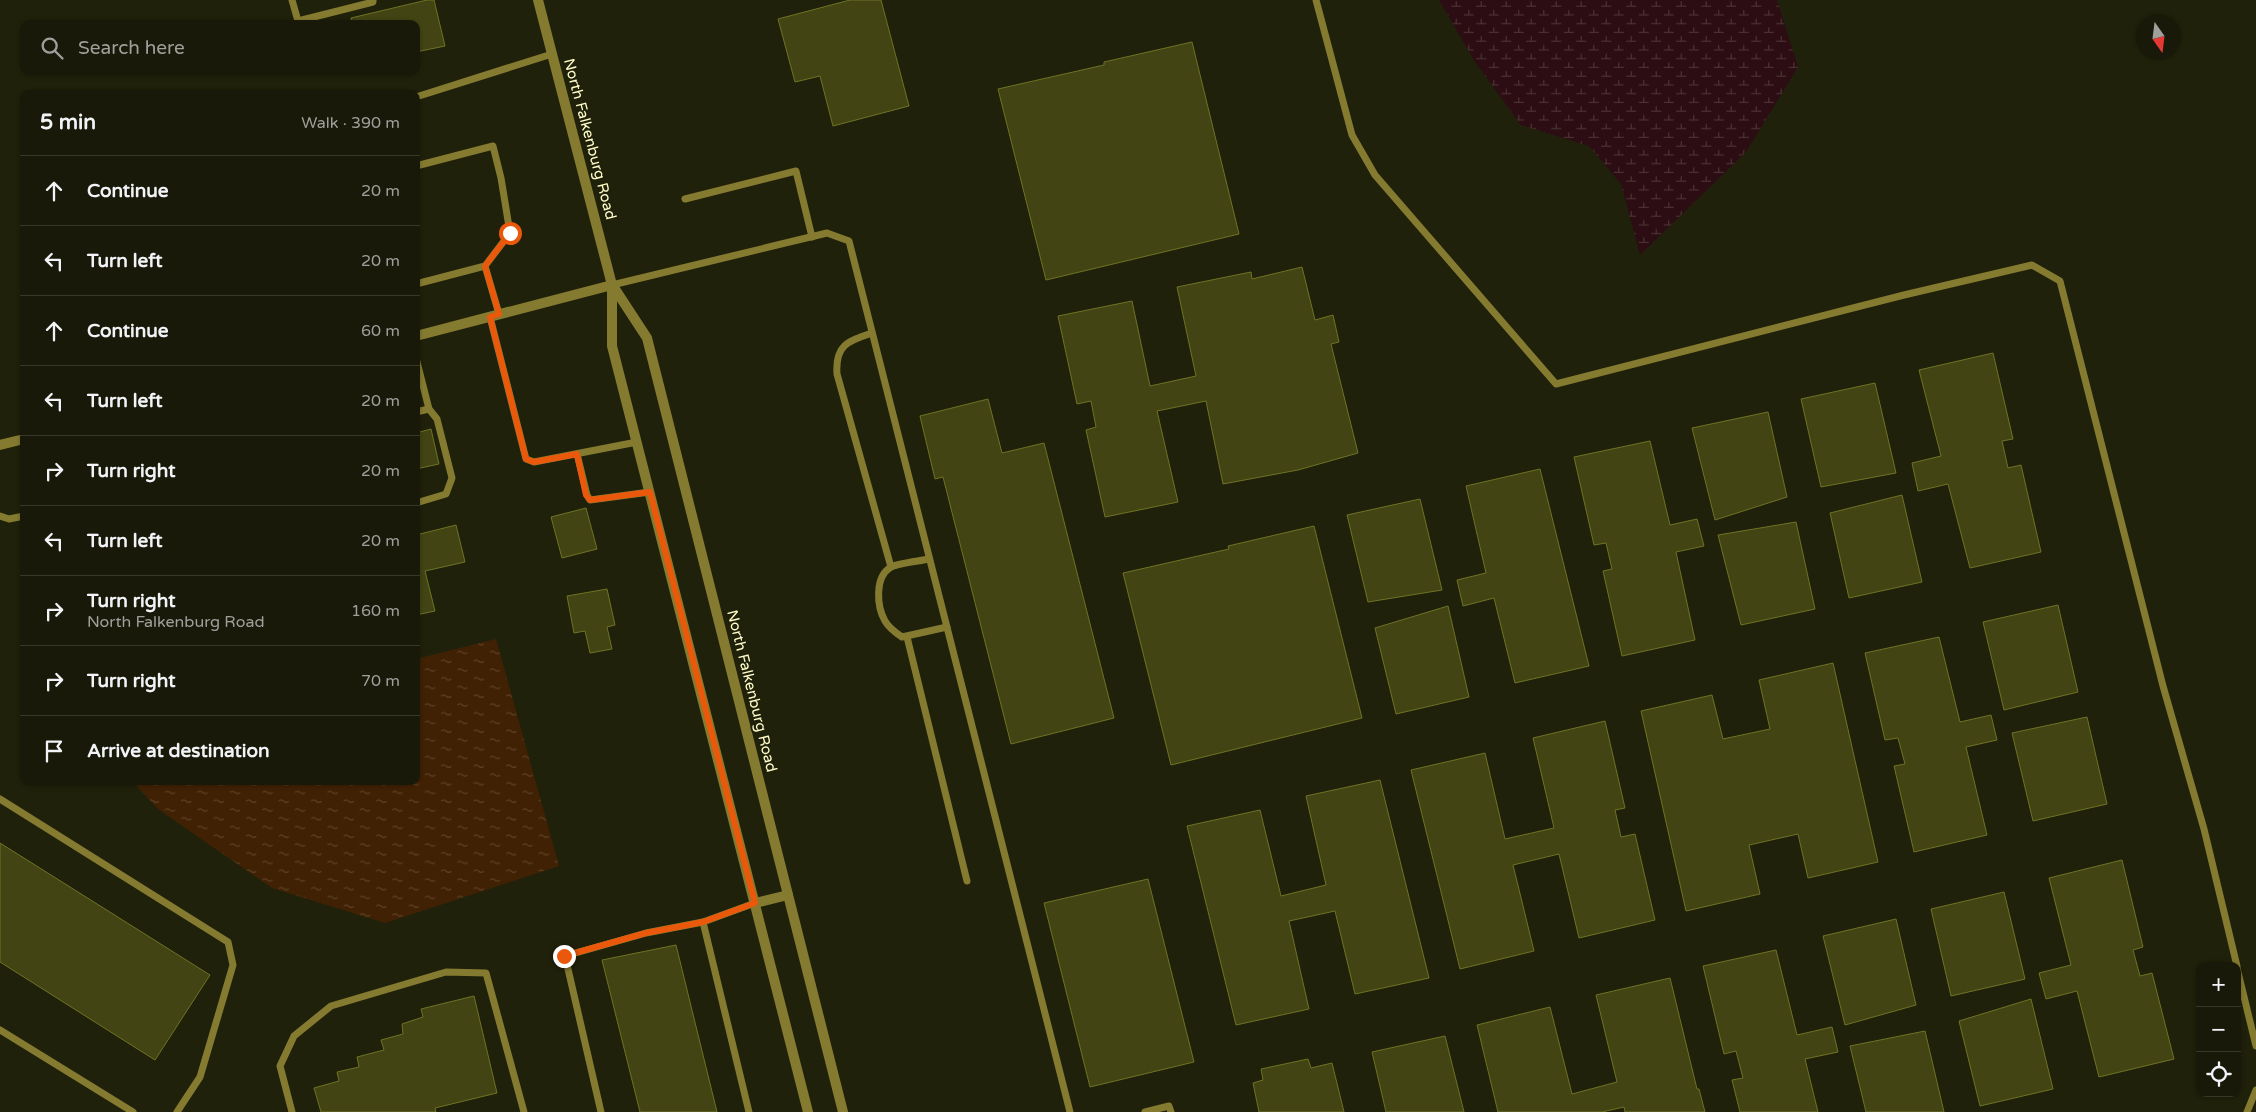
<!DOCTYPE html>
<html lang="en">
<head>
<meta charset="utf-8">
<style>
	body { margin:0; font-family:"Varela Round",sans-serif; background:#212212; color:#f1f3f6 }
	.controls { position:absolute; right:15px; bottom:15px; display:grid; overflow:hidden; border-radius:10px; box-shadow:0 1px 4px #0004 }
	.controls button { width:45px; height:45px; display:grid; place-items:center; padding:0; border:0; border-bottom:1px solid #363829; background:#181908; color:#f1f3f6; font:25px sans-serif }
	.compass { position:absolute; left:2136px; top:15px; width:45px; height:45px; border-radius:50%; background:#181908; box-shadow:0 1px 4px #0004; rotate:166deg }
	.stop { position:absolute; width:15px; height:15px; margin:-11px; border:4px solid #ea580c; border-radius:50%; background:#fff }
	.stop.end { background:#ea580c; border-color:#fff; box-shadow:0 1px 5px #0008 }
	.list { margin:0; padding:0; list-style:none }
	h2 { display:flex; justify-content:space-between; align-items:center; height:65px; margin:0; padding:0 20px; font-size:21px }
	h2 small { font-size:16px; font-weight:400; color:#9fa09c }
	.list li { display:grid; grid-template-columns:32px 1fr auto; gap:15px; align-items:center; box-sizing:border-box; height:70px; padding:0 20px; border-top:1px solid #363829 }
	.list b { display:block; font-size:19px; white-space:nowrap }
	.list p { margin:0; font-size:16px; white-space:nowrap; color:#9fa09c }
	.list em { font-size:16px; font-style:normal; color:#9fa09c }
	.icon { flex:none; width:28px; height:28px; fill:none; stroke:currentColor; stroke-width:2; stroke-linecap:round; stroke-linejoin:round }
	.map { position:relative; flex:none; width:2256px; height:1112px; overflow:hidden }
	.search { position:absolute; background:#181908; box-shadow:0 1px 4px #0004; left:20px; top:20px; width:400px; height:55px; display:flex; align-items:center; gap:12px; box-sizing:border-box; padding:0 18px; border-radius:10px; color:#9fa09c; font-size:19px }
	.panel { position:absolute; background:#181908; box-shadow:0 1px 4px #0004; left:20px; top:90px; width:400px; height:695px; border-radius:10px }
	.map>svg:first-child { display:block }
	.wetland { fill:url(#wetland-marsh) }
	.water { fill:url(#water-ripples) }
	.building { fill:#424414; stroke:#6f7324 }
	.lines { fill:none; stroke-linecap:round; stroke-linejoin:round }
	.service { stroke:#857b30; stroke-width:7 }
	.minor { stroke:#857b30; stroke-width:10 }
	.tertiary { stroke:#857b30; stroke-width:10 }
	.route { stroke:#ea580c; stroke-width:6 }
	.labels { text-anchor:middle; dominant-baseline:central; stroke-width:4; stroke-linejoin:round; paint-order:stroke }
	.street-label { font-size:15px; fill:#fffdca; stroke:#20210a }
</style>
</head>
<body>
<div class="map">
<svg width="2256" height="1112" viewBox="0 0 2256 1112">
	<defs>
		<pattern id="wetland-marsh" width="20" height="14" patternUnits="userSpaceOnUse" patternTransform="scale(1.25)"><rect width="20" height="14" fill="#2b0d13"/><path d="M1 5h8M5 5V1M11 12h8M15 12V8" fill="none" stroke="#4b3134"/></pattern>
		<pattern id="water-ripples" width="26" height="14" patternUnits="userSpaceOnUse" patternTransform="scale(1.25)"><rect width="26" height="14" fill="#412104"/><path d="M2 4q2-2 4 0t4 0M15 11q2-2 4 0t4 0" fill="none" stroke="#5e4227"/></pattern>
	</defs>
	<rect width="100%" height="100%" fill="#20210a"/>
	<path class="wetland" d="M1439 0H1777L1798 67 1746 152 1640 255 1621 184 1589 146 1521 125 1475 62Z"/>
	<path class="water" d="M496 639 559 866 385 923 272 888 158 809 132 781H416V659Z"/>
	<g class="building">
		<path d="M427 0H434L445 46 416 52V24H352L351 18Z"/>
		<path d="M850 0H881L909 106 833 126 820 76 795 82 778 19Z"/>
		<path d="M1192 42 1239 234 1046 280 998 89 1104 65V62Z"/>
		<path d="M1302 267 1315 320 1333 315 1339 342 1331 344 1358 453 1298 470 1223 484 1206 401 1157 411 1178 502 1105 517 1086 430 1096 427 1091 401 1077 404 1058 316 1132 301 1150 386 1196 376 1177 287 1251 272 1252 279Z"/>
		<path d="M1993 353 2013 439 2002 441 2008 468 2021 465 2041 552 1970 568 1948 484 1918 491 1912 463 1941 456 1919 370Z"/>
		<path d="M1875 383 1896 473 1821 487 1801 399Z"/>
		<path d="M988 399 1002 453 1044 443 1114 718 1011 744 943 477 935 479 920 416Z"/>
		<path d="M1768 412 1787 497 1715 520 1692 428Z"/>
		<path d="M431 429 439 464 416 469V433Z"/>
		<path d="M1650 441 1670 525 1697 519 1704 546 1676 552 1695 640 1622 656 1603 571 1612 569 1606 543 1594 545 1574 457Z"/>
		<path d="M1540 469 1589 666 1515 683 1494 598 1463 606 1457 580 1486 573 1466 486Z"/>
		<path d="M1902 495 1922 582 1849 598 1830 513Z"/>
		<path d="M1420 499 1442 590 1368 602 1347 515Z"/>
		<path d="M586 508 597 549 562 558 551 517Z"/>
		<path d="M1796 522 1815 609 1741 625 1718 535Z"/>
		<path d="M456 525 465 562 425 571 435 611 416 615V535Z"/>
		<path d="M1314 526 1362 718 1171 765 1123 573 1229 549 1228 546Z"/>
		<path d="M607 589 615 625 607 627 612 649 590 653 585 631 574 633 567 596Z"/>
		<path d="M2058 605 2078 692 2004 710 1983 622Z"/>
		<path d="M1448 606 1469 697 1396 714 1375 628Z"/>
		<path d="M1939 637 1960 722 1991 715 1997 740 1966 747 1987 835 1914 852 1894 766 1905 764 1898 738 1885 740 1865 653Z"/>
		<path d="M1833 663 1878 862 1808 878 1798 834 1749 845 1760 894 1686 911 1641 711 1712 695 1723 739 1770 729 1759 680Z"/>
		<path d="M2087 717 2107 804 2033 821 2012 733Z"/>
		<path d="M1605 721 1625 808 1615 810 1621 837 1635 834 1655 920 1579 938 1559 854 1513 865 1534 951 1460 969 1411 770 1485 753 1505 839 1554 828 1533 738Z"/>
		<path d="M1380 780 1429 978 1355 994 1335 911 1289 921 1309 1009 1236 1025 1187 826 1260 810 1281 896 1326 885 1306 796Z"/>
		<path d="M0 843 210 975 155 1060 0 962Z"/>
		<path d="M2122 860 2143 947 2133 950 2140 976 2152 973 2174 1059 2099 1077 2077 991 2046 999 2039 973 2071 965 2049 878Z"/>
		<path d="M1148 879 1194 1062 1090 1087 1044 903Z"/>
		<path d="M2004 892 2025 979 1951 996 1931 909Z"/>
		<path d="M1896 919 1916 1005 1845 1025 1823 936Z"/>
		<path d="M676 945 717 1112H640L602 960Z"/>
		<path d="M1776 950 1797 1035 1832 1027 1838 1052 1805 1059 1818 1112H1740L1732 1080 1743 1078 1736 1051 1724 1054 1703 966Z"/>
		<path d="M1670 978 1697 1089H1699L1705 1112H1625L1624 1107 1602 1112H1498L1477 1025 1550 1007 1572 1094 1617 1082 1596 995Z"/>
		<path d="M474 996 497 1093 435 1108 436 1112H321L314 1088 339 1081 337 1072 359 1067 357 1057 384 1050 381 1040 403 1034 402 1024 423 1017 421 1009Z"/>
		<path d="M2031 999 2053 1089 1980 1106 1959 1021Z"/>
		<path d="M1925 1031 1944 1112H1866L1850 1046Z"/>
		<path d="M1445 1036 1464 1112H1386L1372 1052Z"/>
		<path d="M1308 1059 1311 1068 1332 1063 1344 1112H1259L1253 1083 1263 1080 1261 1069Z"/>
	</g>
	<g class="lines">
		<g class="service">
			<path d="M292 0 298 21 373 2V0"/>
			<path d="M1316 0 1352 135 1375 175 1556 384 1904 295 2032 265 2060 281 2163 686 2204 829 2237 966"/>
			<path d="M416 97 552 54"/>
			<path d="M416 166 493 146 501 178 510 233 485 266 416 284"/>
			<path d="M685 199 796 171 812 237"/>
			<path d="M485 266 499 314"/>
			<path d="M612 285 827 233 849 241 1070 1112"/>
			<path d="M490 317 526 459 534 462 637 442"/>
			<path d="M872 333C848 341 835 345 837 374L891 567"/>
			<path d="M416 358 429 409 437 419 452 478 446 494 416 503"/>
			<path d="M416 412 429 409"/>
			<path d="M577 454 587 495 590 500 650 492"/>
			<path d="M0 516 9 519 24 516"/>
			<path d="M929 559C920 561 899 563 891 567 874 577 877 607 885 621 889 628 896 633 902 637L947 627"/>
			<path d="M907 637 967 881"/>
			<path d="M0 799 228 942 233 965 200 1077 177 1112"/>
			<path d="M2237 968 2256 1046"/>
			<path d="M0 1030 133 1112"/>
			<path d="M292 1112 280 1066 294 1036 331 1006 446 972 486 973 524 1112"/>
			<path d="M601 1112 565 956 646 933 703 922"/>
			<path d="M749 1112 703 922 755 903"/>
			<path d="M1145 1112 1169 1106 1171 1112"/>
			<path d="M2247 1112 2256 1090"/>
		</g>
		<g class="minor">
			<path d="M416 336 612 285"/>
			<path d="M0 445 24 439"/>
		</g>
		<g class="tertiary">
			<path d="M538 0 612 285V346L808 1112"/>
			<path d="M613 286 647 338 843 1112"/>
			<path d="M755 903 788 895"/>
		</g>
	</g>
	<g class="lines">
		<path class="route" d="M510 233 485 266 499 314 490 317 526 459 534 462 577 454 586 495 590 500 650 492 755 903 703 922 646 933 564 956"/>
	</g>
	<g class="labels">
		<g class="street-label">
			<text transform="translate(590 139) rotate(75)">North Falkenburg Road</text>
			<text transform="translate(752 691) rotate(76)">North Falkenburg Road</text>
		</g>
	</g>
</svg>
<div class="controls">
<button>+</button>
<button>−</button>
<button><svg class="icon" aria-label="locate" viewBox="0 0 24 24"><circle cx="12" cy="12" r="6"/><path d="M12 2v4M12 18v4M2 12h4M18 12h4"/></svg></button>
</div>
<svg class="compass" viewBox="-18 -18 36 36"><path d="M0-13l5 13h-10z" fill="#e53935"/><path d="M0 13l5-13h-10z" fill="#9fa09c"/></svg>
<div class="stop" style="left:510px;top:233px"></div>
<div class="stop end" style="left:564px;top:956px"></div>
<div class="search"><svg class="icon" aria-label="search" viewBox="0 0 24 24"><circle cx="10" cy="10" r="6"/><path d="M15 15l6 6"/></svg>Search here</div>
<section class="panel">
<h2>5 min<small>Walk · 390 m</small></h2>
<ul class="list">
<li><svg class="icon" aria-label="ahead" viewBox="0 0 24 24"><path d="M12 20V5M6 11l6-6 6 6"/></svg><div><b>Continue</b></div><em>20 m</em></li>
<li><svg class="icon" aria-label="left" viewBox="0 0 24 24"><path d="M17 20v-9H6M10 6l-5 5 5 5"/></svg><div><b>Turn left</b></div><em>20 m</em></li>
<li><svg class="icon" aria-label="ahead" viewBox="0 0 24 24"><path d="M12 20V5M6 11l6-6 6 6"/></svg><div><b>Continue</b></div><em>60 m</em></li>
<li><svg class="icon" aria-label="left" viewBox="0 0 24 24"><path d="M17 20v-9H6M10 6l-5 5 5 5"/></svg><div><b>Turn left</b></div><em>20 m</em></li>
<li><svg class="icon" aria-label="right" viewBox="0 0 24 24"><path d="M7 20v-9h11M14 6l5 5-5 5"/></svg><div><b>Turn right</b></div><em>20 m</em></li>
<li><svg class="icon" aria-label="left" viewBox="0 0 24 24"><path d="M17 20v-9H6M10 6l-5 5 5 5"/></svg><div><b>Turn left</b></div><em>20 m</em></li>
<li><svg class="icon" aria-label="right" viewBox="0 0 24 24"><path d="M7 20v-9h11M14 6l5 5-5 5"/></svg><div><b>Turn right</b><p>North Falkenburg Road</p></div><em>160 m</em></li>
<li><svg class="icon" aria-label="right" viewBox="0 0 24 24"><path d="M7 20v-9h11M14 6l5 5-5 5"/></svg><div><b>Turn right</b></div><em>70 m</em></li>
<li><svg class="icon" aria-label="arrive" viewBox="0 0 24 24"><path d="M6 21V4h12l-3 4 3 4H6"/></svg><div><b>Arrive at destination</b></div></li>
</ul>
</section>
</div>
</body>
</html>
